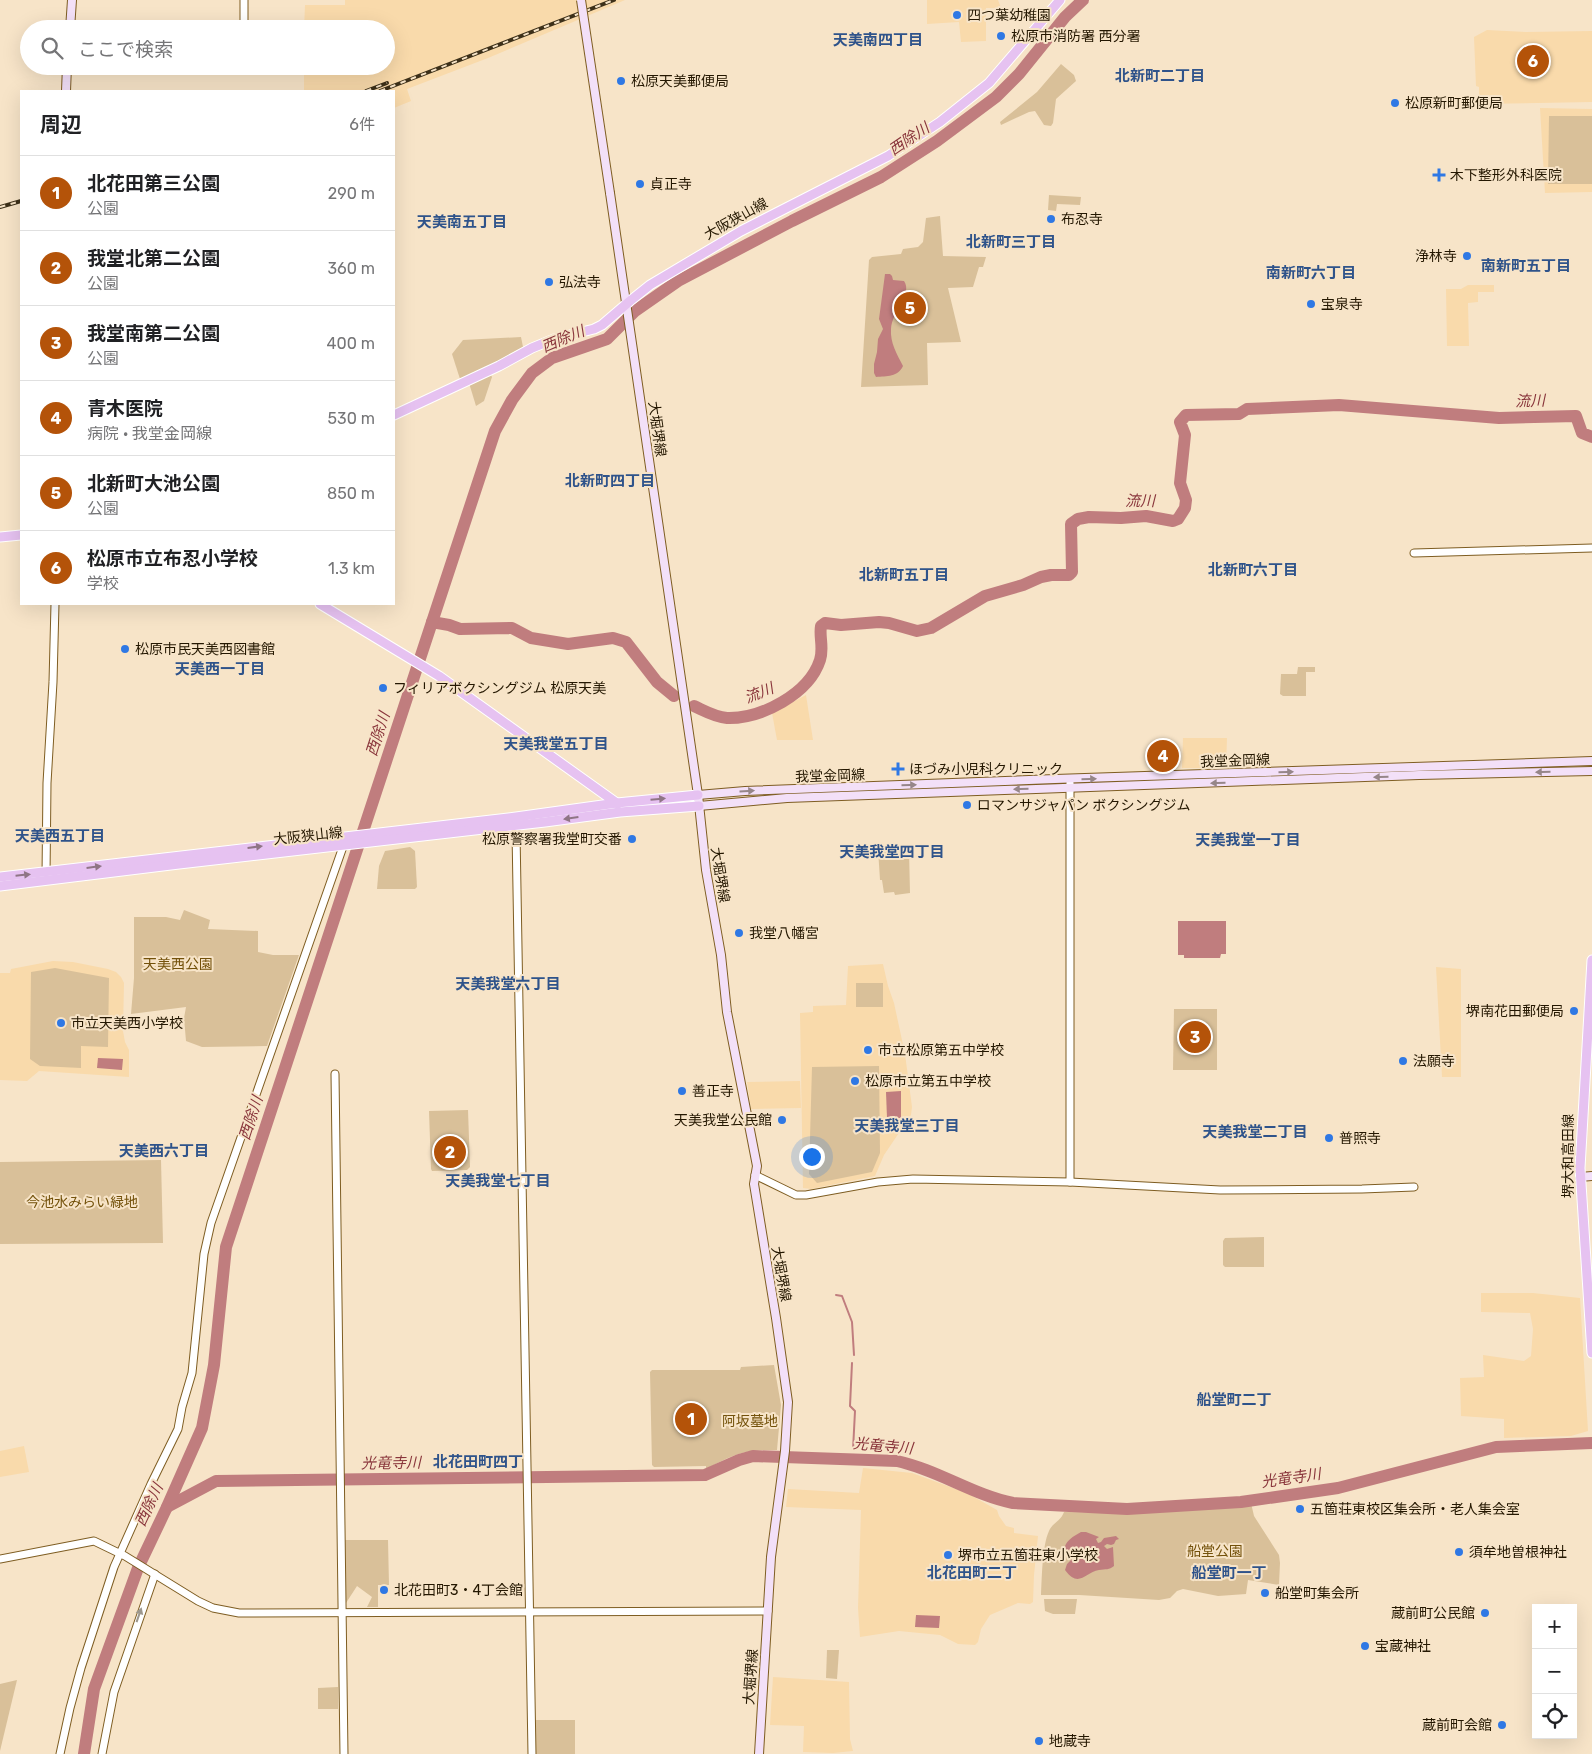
<!DOCTYPE html>
<html lang="ja">
<head>
<meta charset="utf-8">
<style>
	body { margin:0; font-family:Rubik,"Noto Sans JP",sans-serif; background:#f6f6f6; color:#202124 }
	.controls { position:absolute; right:15px; bottom:15px; display:grid; overflow:hidden; border-radius:0px; box-shadow:0 5px 20px #0002 }
	.controls button { width:45px; height:45px; display:grid; place-items:center; padding:0; border:0; border-bottom:1px solid #e0e0e0; background:#fff; color:#202124; font:25px sans-serif }
	.you { position:absolute; left:811px; top:1156px; width:18px; height:18px; margin:-12px; border:4px solid #fff; border-radius:50%; background:#1a73e8; box-shadow:0 0 0 8px #1a73e833 }
	.badge { display:grid; place-items:center; width:32px; height:32px; border-radius:50%; background:#b45309; color:#fff; font-size:16px; font-weight:700 }
	.pin { position:absolute; translate:-50% -50%; border:2px solid #fff; box-shadow:0 1px 5px #0006 }
	.list { margin:0; padding:0; list-style:none }
	h2 { display:flex; justify-content:space-between; align-items:center; height:65px; margin:0; padding:0 20px; font-size:21px }
	h2 small { font-size:16px; font-weight:400; color:#757577 }
	.list li { display:grid; grid-template-columns:32px 1fr auto; gap:15px; align-items:center; box-sizing:border-box; height:75px; padding:0 20px; border-top:1px solid #e0e0e0 }
	.list b { display:block; font-size:19px; white-space:nowrap }
	.list p { margin:0; font-size:16px; white-space:nowrap; color:#757577 }
	.list em { font-size:16px; font-style:normal; color:#757577 }
	.icon { flex:none; width:28px; height:28px; fill:none; stroke:currentColor; stroke-width:2; stroke-linecap:round; stroke-linejoin:round }
	.map { position:relative; flex:none; width:1592px; height:1754px; overflow:hidden }
	.search { position:absolute; background:#fff; box-shadow:0 5px 20px #0002; left:20px; top:20px; width:375px; height:55px; display:flex; align-items:center; gap:12px; box-sizing:border-box; padding:0 18px; border-radius:28px; color:#757577; font-size:19px }
	.panel { position:absolute; background:#fff; box-shadow:0 5px 20px #0002; left:20px; top:90px; width:375px; height:515px; border-radius:0px }
	.map>svg:first-child { display:block }
	.built { fill:#f9daab }
	.green { fill:#d9c099 }
	.water { fill:#c07d7e }
	.lines { fill:none; stroke-linecap:round; stroke-linejoin:round }
	.stream { stroke:#c07d7e; stroke-width:2 }
	.river { stroke:#c07d7e; stroke-width:12 }
	.tertiary-casing { stroke:#7e5d22; stroke-width:9 }
	.secondary-casing { stroke:#7e5d22; stroke-width:10 }
	.primary-casing { stroke:#fff; stroke-width:11 }
	.tertiary { stroke:#fff; stroke-width:7 }
	.secondary { stroke:#f3e0f8; stroke-width:8 }
	.primary { stroke:#e6c2f1; stroke-width:9 }
	.rail-casing { stroke:#3d3019; stroke-width:4 }
	.rail { stroke:#f7e4c8; stroke-width:2; stroke-dasharray:5.5; stroke-linecap:butt }
	.secondary-bridge-casing { stroke:#7e5d22; stroke-width:10; stroke-linecap:butt }
	.secondary-bridge { stroke:#f3e0f8; stroke-width:8 }
	.oneway { fill:#968689 }
	.oneway2 { fill:#8f7585 }
	.oneway3 { fill:#9c978d }
	.poi-dot { fill:#2f78e4; stroke:#f7e4c8; stroke-width:2 }
	.labels { text-anchor:middle; dominant-baseline:central; stroke-width:4; stroke-linejoin:round; paint-order:stroke }
	.poi-label { font-size:14px; fill:#241701; stroke:#f7e4c8; text-anchor:start }
	.street-label { font-size:14px; fill:#241701; stroke:#f7e4c8 }
	.park-label { font-size:14px; fill:#73510a; stroke:#f7e4c8 }
	.neighbourhood-label { font-size:15px; font-weight:bold; fill:#2f538a; stroke:#f7e4c8 }
	.water-label { font-size:15px; font-style:italic; fill:#89353b; stroke:#f7e4c8 }
</style>
</head>
<body>
<div class="map">
<svg width="1592" height="1754" viewBox="0 0 1592 1754">
	<rect width="100%" height="100%" fill="#f7e4c8"/>
	<g class="built">
		<path d="M345 0H625L488 58 407 89 411 101 394 108V91H304V66H386V29H304L305 5H345Z"/>
		<path d="M927 0H998L1001 8H986V41L961 42 959 22 927 24Z"/>
		<path d="M1487 30 1526 32 1592 31V102L1479 104V87L1476 86 1474 37Z"/>
		<path d="M1540 108 1592 109V192L1545 193Z"/>
		<path d="M1468 285H1494V292H1478V302L1468 303 1469 346H1447L1446 289H1461Z"/>
		<path d="M806 695 813 740H777L772 713Z"/>
		<path d="M1183 738H1227L1226 768H1182Z"/>
		<path d="M53 961 73 962 108 969 116 972 121 977 124 983 123 1031 125 1042 129 1050V1077L39 1071 27 1081 0 1080V973H10L11 969Z"/>
		<path d="M883 964 888 986 894 1003 905 1054 912 1107 911 1115 884 1155 875 1176 811 1189 803 1188 800 1013 813 1012V1006L846 1005 848 966Z"/>
		<path d="M1436 967 1461 969V1077H1442Z"/>
		<path d="M800 1081 801 1108 751 1109 747 1082Z"/>
		<path d="M1481 1293H1533L1580 1298 1588 1431 1571 1436 1504 1438V1419L1461 1416 1460 1378 1484 1377 1483 1355 1524 1361 1531 1356 1533 1329 1530 1313 1481 1312Z"/>
		<path d="M24 1446 29 1472 0 1477V1451Z"/>
		<path d="M863 1468 912 1473 967 1493 997 1510 999 1516 1006 1526 1014 1528V1533L1038 1536 1034 1575 1033 1602 1030 1604 1018 1603 990 1615 981 1629 978 1642 975 1645 958 1644 940 1635 899 1631 860 1637 858 1608 861 1510 786 1507 788 1489 859 1493Z"/>
		<path d="M773 1677 849 1682 850 1739 853 1751 833 1753 803 1752 804 1726 770 1725Z"/>
	</g>
	<g class="green">
		<path d="M1061 64 1074 75 1076 81 1056 99 1053 123 1051 126 1044 125 1035 111 1029 112 1001 125 1000 122 1037 92Z"/>
		<path d="M1549 116H1592V184H1548Z"/>
		<path d="M1049 195 1081 197 1080 205 1057 204 1056 211 1048 210Z"/>
		<path d="M940 216 943 256 986 257 983 267H979L973 287 948 288 961 342 927 343 928 385 861 387 869 260 872 257 901 254 903 249 918 247 923 242 926 218Z"/>
		<path d="M521 337 523 347 486 368 460 379 452 354 463 340Z"/>
		<path d="M491 375 492 377 484 401 476 406 469 383Z"/>
		<path d="M1298 667H1315V672H1306V696H1283L1280 694 1281 674H1297Z"/>
		<path d="M410 847 415 851 417 887 415 889H377L379 866 385 851Z"/>
		<path d="M878 849H906L909 850 910 893 895 895 894 892 884 893 882 880H880Z"/>
		<path d="M184 910 210 920 208 929 258 931V952L273 955H299L267 1046 202 1047 186 1041 184 1018 186 1007 131 1014 134 978V917H166L180 920Z"/>
		<path d="M55 968 109 978 108 1047 81 1046V1068L40 1066 30 1059 31 972Z"/>
		<rect x="856" y="983" width="27" height="24"/>
		<path d="M1174 1009H1217V1070H1173Z"/>
		<path d="M879 1066 880 1153 872 1172 817 1183 809 1174 812 1067Z"/>
		<path d="M468 1110 470 1167 467 1170 432 1171 431 1169 429 1111Z"/>
		<path d="M161 1160 163 1243 0 1244V1162Z"/>
		<path d="M1264 1237V1267H1225L1223 1265V1241L1225 1238Z"/>
		<path d="M774 1365 781 1405 777 1450C744 1449 735 1454 706 1469V1466L654 1467 652 1465 650 1372 652 1370H740L741 1367Z"/>
		<path d="M1251 1503 1254 1516 1279 1555 1280 1563 1279 1585 1248 1580 1246 1594 1218 1596 1183 1589 1177 1591 1170 1598 1159 1600 1079 1595H1041C1042 1578 1042 1546 1049 1531 1052 1523 1061 1521 1064 1512L1154 1513Z"/>
		<path d="M345 1540H388L389 1585H378V1607H367L372 1597 357 1586 346 1603Z"/>
		<path d="M1077 1599 1075 1614H1053L1045 1611 1044 1599Z"/>
		<path d="M827 1650H839L837 1679 826 1678Z"/>
		<path d="M17 1680 0 1751V1684Z"/>
		<path d="M338 1687V1709H318V1688Z"/>
		<rect x="535" y="1720" width="40" height="34"/>
	</g>
	<g class="water">
		<path d="M885 274H890L892 276 893 280 904 281C913 294 892 311 891 329 890 343 897 354 903 366 898 377 887 376 876 377L874 373V364L877 352 878 339 883 329 879 319Z"/>
		<path d="M1178 921H1226V954H1221L1220 958H1184V955H1178Z"/>
		<path d="M98 1058 123 1059 122 1070 97 1068Z"/>
		<path d="M901 1091V1118H887L886 1092Z"/>
		<path d="M1081 1532H1086L1099 1537 1096 1539 1098 1543 1101 1542 1104 1538 1116 1536 1119 1539 1116 1540 1114 1544 1111 1545 1107 1544 1104 1546 1107 1549 1113 1547 1114 1566C1109 1570 1106 1569 1099 1570 1085 1572 1079 1589 1065 1570L1067 1564 1073 1558 1065 1554C1062 1543 1072 1537 1081 1532Z"/>
		<path d="M916 1615 940 1616 939 1628 915 1627Z"/>
	</g>
	<g class="lines">
		<g class="stream">
			<path d="M836 1295 842 1296 852 1322 854 1355"/>
			<path d="M852 1363 850 1406 855 1411 853 1450"/>
			<path d="M852 1459V1460"/>
		</g>
		<g class="river">
			<path d="M432 622 449 625 460 629 512 628 531 638 568 644 613 638 626 642 657 682 674 696"/>
			<path d="M694 706C705 711 715 717 727 718 761 719 809 694 820 660 824 648 819 637 821 626L825 623 841 625 879 622 889 623 917 631 931 628 985 596 1023 585 1041 577 1051 575H1069L1072 572 1071 524 1078 519 1089 517 1121 518 1146 516 1173 521 1178 519 1185 508 1186 500 1180 483 1185 435 1180 422 1186 415 1239 414 1247 409 1339 405 1499 418 1576 416 1582 433 1592 437"/>
			<path d="M167 1507 216 1481 705 1475 739 1460 753 1456 897 1461C938 1470 973 1495 1013 1503L1127 1509 1241 1502 1338 1488 1496 1447 1592 1443"/>
			<path d="M84 1754 94 1689 138 1568 167 1507 202 1428 214 1365 226 1247 495 431 512 400 532 373 552 358 607 339 635 311 678 281 792 221 881 177 937 141 996 97 1019 74 1065 17 1083 0"/>
		</g>
		<defs>
			<g id="tertiary">
				<path d="M244 29V0"/>
				<path d="M1414 553 1592 548"/>
				<path d="M1070 783V1182"/>
				<path d="M516 832 532 1754"/>
				<path d="M46 876 47 783 53 682 55 604"/>
				<path d="M335 1074 344 1754"/>
				<path d="M755 1175 796 1195H806L878 1182 913 1179 1070 1182 1220 1190 1362 1189 1414 1187"/>
				<path d="M0 1559 94 1541 125 1556 198 1601 213 1608 239 1613 768 1611"/>
				<path d="M60 1754 70 1708 81 1668 114 1567 151 1484 178 1429 182 1407 192 1373 204 1254 211 1223 345 841"/>
				<path d="M102 1754 114 1692 155 1574"/>
			</g>
			<g id="secondary">
				<path d="M70 29 72 0"/>
				<path d="M66 91 67 66"/>
				<path d="M610 193 698 795 706 870 721 955 727 1012 757 1166 754 1184 776 1318 788 1402 785 1451 771 1557 759 1754"/>
				<path d="M698 795 745 791 1055 779 1592 761"/>
				<path d="M699 806 787 798 1419 775 1592 771"/>
				<path d="M1580 1177 1592 1176"/>
			</g>
			<g id="primary">
				<path d="M394 415 499 366 532 348 554 339 594 329 602 325 630 301 650 285 741 231 888 156 940 122 989 83 1060 0"/>
				<path d="M0 537 21 535"/>
				<path d="M320 604 439 676 618 804"/>
				<path d="M0 877 516 817 617 803 698 795"/>
				<path d="M0 886 179 864 545 822 620 812 699 806"/>
				<path d="M1592 960 1580 1168 1592 1353"/>
			</g>
		</defs>
		<use href="#tertiary" class="tertiary-casing"/>
		<use href="#secondary" class="secondary-casing"/>
		<use href="#primary" class="primary-casing"/>
		<use href="#tertiary" class="tertiary"/>
		<use href="#secondary" class="secondary"/>
		<use href="#primary" class="primary"/>
		<defs>
			<g id="rail">
				<path d="M366 91 387 83"/>
				<path d="M380 91 614 0"/>
				<path d="M0 207 21 201"/>
			</g>
		</defs>
		<use href="#rail" class="rail-casing"/>
		<use href="#rail" class="rail"/>
		<defs>
			<path id="secondary-bridge" d="M581 0 610 193"/>
		</defs>
		<use href="#secondary-bridge" class="secondary-bridge-casing"/>
		<use href="#secondary-bridge" class="secondary-bridge"/>
	</g>
	<defs><path id="oneway-solid" d="M-6-.8H1V-3.2L6.5 0L1 3.2V.8H-6Z" transform="scale(1.25)"/></defs>
	<g class="oneway">
		<use href="#oneway-solid" transform="translate(1286 772) rotate(-2)"/>
		<use href="#oneway-solid" transform="translate(1543 772) rotate(179)"/>
		<use href="#oneway-solid" transform="translate(1381 777) rotate(178)"/>
		<use href="#oneway-solid" transform="translate(1089 779) rotate(-2)"/>
		<use href="#oneway-solid" transform="translate(1218 783) rotate(178)"/>
		<use href="#oneway-solid" transform="translate(909 785) rotate(-2)"/>
		<use href="#oneway-solid" transform="translate(1021 789) rotate(178)"/>
		<use href="#oneway-solid" transform="translate(747 791) rotate(-3)"/>
	</g>
	<g class="oneway2">
		<use href="#oneway-solid" transform="translate(658 799) rotate(-5)"/>
		<use href="#oneway-solid" transform="translate(571 818) rotate(172)"/>
		<use href="#oneway-solid" transform="translate(255 847) rotate(-7)"/>
		<use href="#oneway-solid" transform="translate(94 867) rotate(-7)"/>
		<use href="#oneway-solid" transform="translate(23 875) rotate(-6)"/>
	</g>
	<use class="oneway3" href="#oneway-solid" transform="translate(139 1615) rotate(-71)"/>
	<g class="poi-dot">
		<circle cx="957" cy="15" r="5"/>
		<circle cx="1001" cy="36" r="5"/>
		<circle cx="621" cy="81" r="5"/>
		<circle cx="1395" cy="103" r="5"/>
		<path d="M1436.5 167.5h5v5h5v5h-5v5h-5v-5h-5v-5h5z"/>
		<circle cx="640" cy="184" r="5"/>
		<circle cx="1051" cy="219" r="5"/>
		<circle cx="1467" cy="256" r="5"/>
		<circle cx="549" cy="282" r="5"/>
		<circle cx="1311" cy="304" r="5"/>
		<circle cx="125" cy="649" r="5"/>
		<circle cx="383" cy="688" r="5"/>
		<path d="M895.5 761.5h5v5h5v5h-5v5h-5v-5h-5v-5h5z"/>
		<circle cx="967" cy="805" r="5"/>
		<circle cx="632" cy="839" r="5"/>
		<circle cx="739" cy="933" r="5"/>
		<circle cx="1574" cy="1011" r="5"/>
		<circle cx="61" cy="1023" r="5"/>
		<circle cx="868" cy="1050" r="5"/>
		<circle cx="1403" cy="1061" r="5"/>
		<circle cx="855" cy="1081" r="5"/>
		<circle cx="682" cy="1091" r="5"/>
		<circle cx="782" cy="1120" r="5"/>
		<circle cx="1329" cy="1138" r="5"/>
		<circle cx="1300" cy="1509" r="5"/>
		<circle cx="1459" cy="1552" r="5"/>
		<circle cx="948" cy="1555" r="5"/>
		<circle cx="384" cy="1590" r="5"/>
		<circle cx="1265" cy="1593" r="5"/>
		<circle cx="1485" cy="1613" r="5"/>
		<circle cx="1365" cy="1646" r="5"/>
		<circle cx="1502" cy="1725" r="5"/>
		<circle cx="1039" cy="1741" r="5"/>
	</g>
	<g class="labels">
		<g class="poi-label">
			<text x="967" y="15">四つ葉幼稚園</text>
			<text x="1011" y="36">松原市消防署 西分署</text>
			<text x="631" y="81">松原天美郵便局</text>
			<text x="1405" y="103">松原新町郵便局</text>
			<text x="1450" y="175">木下整形外科医院</text>
			<text x="650" y="184">貞正寺</text>
			<text x="1061" y="219">布忍寺</text>
			<text x="1457" y="256" text-anchor="end">浄林寺</text>
			<text x="559" y="282">弘法寺</text>
			<text x="1321" y="304">宝泉寺</text>
			<text x="135" y="649">松原市民天美西図書館</text>
			<text x="393" y="688">フィリアボクシングジム 松原天美</text>
			<text x="909" y="769">ほづみ小児科クリニック</text>
			<text x="977" y="805">ロマンサジャパン ボクシングジム</text>
			<text x="622" y="839" text-anchor="end">松原警察署我堂町交番</text>
			<text x="749" y="933">我堂八幡宮</text>
			<text x="1564" y="1011" text-anchor="end">堺南花田郵便局</text>
			<text x="71" y="1023">市立天美西小学校</text>
			<text x="878" y="1050">市立松原第五中学校</text>
			<text x="1413" y="1061">法願寺</text>
			<text x="865" y="1081">松原市立第五中学校</text>
			<text x="692" y="1091">善正寺</text>
			<text x="772" y="1120" text-anchor="end">天美我堂公民館</text>
			<text x="1339" y="1138">普照寺</text>
			<text x="1310" y="1509">五箇荘東校区集会所・老人集会室</text>
			<text x="1469" y="1552">須牟地曽根神社</text>
			<text x="958" y="1555">堺市立五箇荘東小学校</text>
			<text x="394" y="1590">北花田町3・4丁会館</text>
			<text x="1275" y="1593">船堂町集会所</text>
			<text x="1475" y="1613" text-anchor="end">蔵前町公民館</text>
			<text x="1375" y="1646">宝蔵神社</text>
			<text x="1492" y="1725" text-anchor="end">蔵前町会館</text>
			<text x="1049" y="1741">地蔵寺</text>
		</g>
		<g class="street-label">
			<text transform="translate(736 219) rotate(-29)">大阪狭山線</text>
			<text transform="translate(657 429) rotate(82)">大堀堺線</text>
			<text transform="translate(1235 761) rotate(-2)">我堂金岡線</text>
			<text transform="translate(830 776) rotate(-2)">我堂金岡線</text>
			<text transform="translate(308 836) rotate(-6)">大阪狭山線</text>
			<text transform="translate(720 875) rotate(81)">大堀堺線</text>
			<text transform="translate(1568 1156) rotate(-90)">堺大和高田線</text>
			<text transform="translate(781 1274) rotate(80)">大堀堺線</text>
			<text transform="translate(751 1677) rotate(-86)">大堀堺線</text>
		</g>
		<g class="park-label">
			<text x="178" y="964">天美西公園</text>
			<text x="82" y="1202">今池水みらい緑地</text>
			<text x="750" y="1421">阿坂墓地</text>
			<text x="1215" y="1551">船堂公園</text>
		</g>
		<g class="neighbourhood-label">
			<text x="878" y="40">天美南四丁目</text>
			<text x="1160" y="76">北新町二丁目</text>
			<text x="462" y="222">天美南五丁目</text>
			<text x="1011" y="242">北新町三丁目</text>
			<text x="1526" y="266">南新町五丁目</text>
			<text x="1311" y="273">南新町六丁目</text>
			<text x="610" y="481">北新町四丁目</text>
			<text x="1253" y="570">北新町六丁目</text>
			<text x="904" y="575">北新町五丁目</text>
			<text x="220" y="669">天美西一丁目</text>
			<text x="556" y="744">天美我堂五丁目</text>
			<text x="60" y="836">天美西五丁目</text>
			<text x="1248" y="840">天美我堂一丁目</text>
			<text x="892" y="852">天美我堂四丁目</text>
			<text x="508" y="984">天美我堂六丁目</text>
			<text x="907" y="1126">天美我堂三丁目</text>
			<text x="1255" y="1132">天美我堂二丁目</text>
			<text x="164" y="1151">天美西六丁目</text>
			<text x="498" y="1181">天美我堂七丁目</text>
			<text x="1234" y="1400">船堂町二丁</text>
			<text x="478" y="1462">北花田町四丁</text>
			<text x="972" y="1573">北花田町二丁</text>
			<text x="1229" y="1573">船堂町一丁</text>
		</g>
		<g class="water-label">
			<text transform="translate(909 139) rotate(-34)">西除川</text>
			<text transform="translate(563 339) rotate(-23)">西除川</text>
			<text transform="translate(1530 401) rotate(-2)">流川</text>
			<text x="1140" y="501">流川</text>
			<text transform="translate(759 693) rotate(-22)">流川</text>
			<text transform="translate(378 734) rotate(-72)">西除川</text>
			<text transform="translate(251 1118) rotate(-72)">西除川</text>
			<text transform="translate(883 1446) rotate(5)">光竜寺川</text>
			<text transform="translate(391 1463) rotate(-1)">光竜寺川</text>
			<text transform="translate(1291 1478) rotate(-8)">光竜寺川</text>
			<text transform="translate(149 1505) rotate(-65)">西除川</text>
		</g>
	</g>
</svg>
<div class="controls">
<button>+</button>
<button>−</button>
<button><svg class="icon" aria-label="locate" viewBox="0 0 24 24"><circle cx="12" cy="12" r="6"/><path d="M12 2v4M12 18v4M2 12h4M18 12h4"/></svg></button>
</div>
<div class="you"></div>
<div class="pin badge" style="left:691px;top:1419px">1</div>
<div class="pin badge" style="left:450px;top:1152px">2</div>
<div class="pin badge" style="left:1195px;top:1037px">3</div>
<div class="pin badge" style="left:1163px;top:756px">4</div>
<div class="pin badge" style="left:910px;top:308px">5</div>
<div class="pin badge" style="left:1533px;top:61px">6</div>
<div class="search"><svg class="icon" aria-label="search" viewBox="0 0 24 24"><circle cx="10" cy="10" r="6"/><path d="M15 15l6 6"/></svg>ここで検索</div>
<section class="panel">
<h2>周辺<small>6件</small></h2>
<ul class="list">
<li><span class="badge">1</span><div><b>北花田第三公園</b><p>公園</p></div><em>290 m</em></li>
<li><span class="badge">2</span><div><b>我堂北第二公園</b><p>公園</p></div><em>360 m</em></li>
<li><span class="badge">3</span><div><b>我堂南第二公園</b><p>公園</p></div><em>400 m</em></li>
<li><span class="badge">4</span><div><b>青木医院</b><p>病院 · 我堂金岡線</p></div><em>530 m</em></li>
<li><span class="badge">5</span><div><b>北新町大池公園</b><p>公園</p></div><em>850 m</em></li>
<li><span class="badge">6</span><div><b>松原市立布忍小学校</b><p>学校</p></div><em>1.3 km</em></li>
</ul>
</section>
</div>
</body>
</html>
